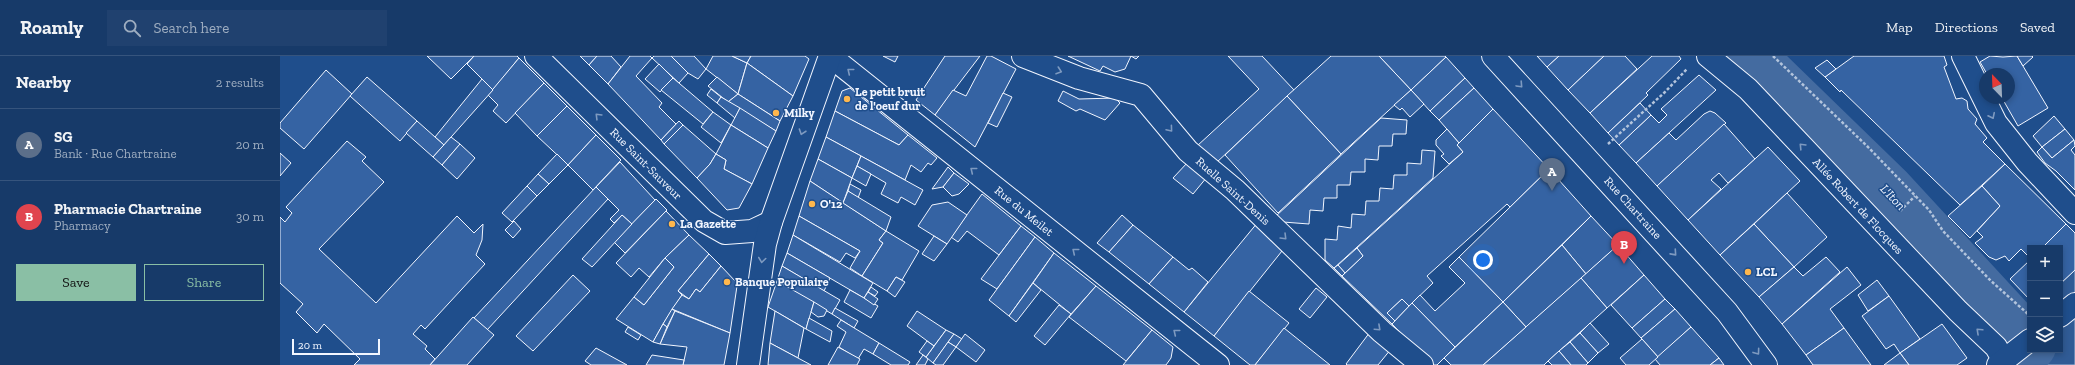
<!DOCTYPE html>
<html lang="en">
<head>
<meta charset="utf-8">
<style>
	body { margin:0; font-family:"Zilla Slab",serif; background:#20416f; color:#f1f3f6 }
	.controls { position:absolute; right:12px; bottom:12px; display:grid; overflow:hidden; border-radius:0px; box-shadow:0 2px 6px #0003 }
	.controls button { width:36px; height:36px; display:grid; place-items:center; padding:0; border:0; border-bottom:1px solid #36547d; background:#173a69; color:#f1f3f6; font:20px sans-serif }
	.compass { position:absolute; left:1699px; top:12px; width:36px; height:36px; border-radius:50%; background:#173a69; box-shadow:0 2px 6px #0003; rotate:337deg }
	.scale { position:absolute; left:12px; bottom:10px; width:88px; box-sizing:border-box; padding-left:4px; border:2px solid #f2f6ff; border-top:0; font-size:11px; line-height:14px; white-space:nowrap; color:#f2f6ff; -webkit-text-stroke:3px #1f4e8c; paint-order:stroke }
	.you { position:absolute; left:1203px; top:204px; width:14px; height:14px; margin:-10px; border:3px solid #fff; border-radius:50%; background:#1a73e8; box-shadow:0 0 0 6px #1a73e833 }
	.badge { display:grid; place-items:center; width:26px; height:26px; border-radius:50%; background:#8abfa5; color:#fff; font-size:13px; font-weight:700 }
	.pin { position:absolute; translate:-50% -33px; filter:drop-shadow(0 1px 2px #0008) }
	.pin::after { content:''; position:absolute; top:21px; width:14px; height:12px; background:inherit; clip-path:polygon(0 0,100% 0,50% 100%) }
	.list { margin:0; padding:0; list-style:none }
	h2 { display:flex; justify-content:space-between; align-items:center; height:52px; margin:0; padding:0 16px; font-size:17px }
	h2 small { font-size:13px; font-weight:400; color:#9eadc0 }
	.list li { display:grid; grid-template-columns:26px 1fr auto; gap:12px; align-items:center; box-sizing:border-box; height:72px; padding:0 16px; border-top:1px solid #36547d }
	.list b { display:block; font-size:15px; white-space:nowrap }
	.list p { margin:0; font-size:13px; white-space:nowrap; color:#9eadc0 }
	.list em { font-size:13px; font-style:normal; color:#9eadc0 }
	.actions { display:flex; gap:8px; padding:12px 16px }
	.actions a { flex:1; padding:9px 0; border:1px solid #8abfa5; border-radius:0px; text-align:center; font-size:14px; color:#8abfa5 }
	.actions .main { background:#8abfa5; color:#111 }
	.icon { flex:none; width:22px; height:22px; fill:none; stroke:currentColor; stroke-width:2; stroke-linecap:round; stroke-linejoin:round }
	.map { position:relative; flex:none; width:1795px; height:309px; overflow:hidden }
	header { display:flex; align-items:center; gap:24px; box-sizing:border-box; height:56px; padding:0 20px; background:#173a69; border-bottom:1px solid #36547d }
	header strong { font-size:19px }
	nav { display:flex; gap:22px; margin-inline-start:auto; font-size:14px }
	.search { width:280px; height:36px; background:#20416f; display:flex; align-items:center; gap:10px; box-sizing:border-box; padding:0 14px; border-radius:0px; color:#9eadc0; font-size:15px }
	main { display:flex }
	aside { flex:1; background:#173a69 }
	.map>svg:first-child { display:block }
	.built { fill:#305b95; stroke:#a8bbd7 }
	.water { fill:#446ba0; stroke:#a8bbd7 }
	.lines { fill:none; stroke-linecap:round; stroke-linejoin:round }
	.river { stroke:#446ba0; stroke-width:53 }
	.building { fill:#3563a3; stroke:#f2f6ff }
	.minor-casing { stroke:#f2f6ff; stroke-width:24 }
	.major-casing { stroke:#f2f6ff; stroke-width:24 }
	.path { stroke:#b3c4dc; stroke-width:2.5; stroke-dasharray:3 2; stroke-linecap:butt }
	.minor { stroke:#1f4e8c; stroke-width:22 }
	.major { stroke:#1f4e8c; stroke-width:22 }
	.oneway { stroke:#7e9ac0 }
	.poi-dot { fill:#ffb74d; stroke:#1f4e8c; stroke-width:1.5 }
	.labels { text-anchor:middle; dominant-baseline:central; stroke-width:3; stroke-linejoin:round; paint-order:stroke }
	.poi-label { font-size:12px; font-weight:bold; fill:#f2f6ff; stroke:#1f4e8c; text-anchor:start }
	.street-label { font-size:12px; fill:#f2f6ff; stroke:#1f4e8c }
	.water-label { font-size:13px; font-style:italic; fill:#f2f6ff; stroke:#1f4e8c }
</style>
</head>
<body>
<header>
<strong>Roamly</strong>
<div class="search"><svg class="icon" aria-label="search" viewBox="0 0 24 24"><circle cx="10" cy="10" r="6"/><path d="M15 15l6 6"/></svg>Search here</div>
<nav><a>Map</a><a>Directions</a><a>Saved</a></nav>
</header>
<main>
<aside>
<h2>Nearby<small>2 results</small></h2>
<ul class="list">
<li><span class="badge" style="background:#5c6f8a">A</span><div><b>SG</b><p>Bank · Rue Chartraine</p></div><em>20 m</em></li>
<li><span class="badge" style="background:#e0444e">B</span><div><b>Pharmacie Chartraine</b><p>Pharmacy</p></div><em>30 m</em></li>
</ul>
<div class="actions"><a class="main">Save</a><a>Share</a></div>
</aside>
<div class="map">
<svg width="1795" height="309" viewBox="0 0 1795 309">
	<rect width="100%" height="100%" fill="#1f4e8c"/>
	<path class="built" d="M1795 214V309H1734L1716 291 1750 258V294H1780V228Z"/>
	<g class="water">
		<path d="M1453 0H1484L1553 72 1629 143 1614 156 1542 83Z"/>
		<path d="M1635 149 1656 177 1745 262 1723 283 1690 238 1619 163Z"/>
	</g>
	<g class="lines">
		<path class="river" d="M1469 0 1607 134 1750 289"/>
	</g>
	<g class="building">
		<path d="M147 0H194L171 23Z"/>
		<path d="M194 0H237L239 2 213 34 187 8Z"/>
		<path d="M300 0H317L309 9Z"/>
		<path d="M317 0H331L341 11 328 28 309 9Z"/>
		<path d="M350 0H370L372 2 356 20 382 47 379 51 396 68 381 84 328 28Z"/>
		<path d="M374 0H391L408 17 399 27 372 2Z"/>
		<path d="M391 0H414L426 13 418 23 408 17Z"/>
		<path d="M433 0H452L467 7 458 38 426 13Z"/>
		<path d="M452 0H471L467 7Z"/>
		<path d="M471 0H525L529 3 513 40 467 7Z"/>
		<path d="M603 0H618L615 6Z"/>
		<path d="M665 0H700L655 59 636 44Z"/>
		<path d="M707 0H711L736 13 695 91 655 59 673 34 686 40Z"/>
		<path d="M788 0H859L856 3 851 0 845 13 835 16 823 10 820 15Z"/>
		<path d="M948 0H982L1014 34 936 107 917 90 979 33Z"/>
		<path d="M1099 0H1165L1166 1 1131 34Z"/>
		<path d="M1099 0 1131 34 1061 98 1007 40 1051 0Z"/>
		<path d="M1257 0H1279L1267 11Z"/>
		<path d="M1279 0H1324L1288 34 1267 11Z"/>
		<path d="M1324 0H1345L1357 13 1310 57 1288 34Z"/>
		<path d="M1372 0H1399L1401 3 1366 37 1368 39 1328 77 1310 57Z"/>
		<path d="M1574 0H1664L1667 9 1664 11 1676 43 1682 42 1687 45 1688 53 1697 63 1695 68 1707 82 1703 86 1725 108 1680 149 1561 34 1560 36 1545 21Z"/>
		<path d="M1710 0 1723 1 1737 0 1768 52 1738 70 1722 42H1729V18H1707L1700 6Z"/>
		<path d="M1737 0H1752L1753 1 1743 10Z"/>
		<path d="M1166 1 1185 22 1150 55 1131 34Z"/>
		<path d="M239 2 264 27 226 67 213 55 218 49 208 39Z"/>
		<path d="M1547 4 1556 13 1545 21 1535 12Z"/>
		<path d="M467 7 513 40 500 65 458 38Z"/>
		<path d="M379 8 393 22 380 36 365 23Z"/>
		<path d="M46 14 72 38 24 93 0 72V67Z"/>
		<path d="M1419 19 1436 34 1356 107 1339 89 1371 59 1379 67 1387 59 1381 53Z"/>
		<path d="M87 21 137 65 120 85 70 40Z"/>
		<path d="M437 21 458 38 448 46 428 30Z"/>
		<path d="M393 22 433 56 423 68 381 34Z"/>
		<path d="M1185 22 1194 32 1159 64 1150 55Z"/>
		<path d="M202 23 213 34 164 89 155 81Z"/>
		<path d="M264 27 287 50 257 80 235 57Z"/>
		<path d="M570 32 628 79 619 89 555 55 562 35Z"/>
		<path d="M1194 32 1213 53 1179 87 1159 64Z"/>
		<path d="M431 33 441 41 437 47 427 39Z"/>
		<path d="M1131 34 1144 48 1130 61 1122 52 1120 54 1114 49Z"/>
		<path d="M783 35 799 43 835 42 840 47 825 64 800 53 796 55 778 45Z"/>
		<path d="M723 37 732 41 717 71 708 67Z"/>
		<path d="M458 38 500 65 496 75 448 46Z"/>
		<path d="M1007 40 1061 98 998 157 945 99Z"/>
		<path d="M441 41 460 52 455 62 437 47Z"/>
		<path d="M1360 47 1371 59 1339 89 1328 77Z"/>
		<path d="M287 50 316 79 288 109 257 80Z"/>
		<path d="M460 52 496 75 488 92 451 69Z"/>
		<path d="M1213 53 1269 113 1230 151 1227 148 1147 220 1153 227 1129 250 1122 243 1107 257 1115 265 1112 268 1062 220 1083 200 1077 192 1183 96 1177 89Z"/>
		<path d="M555 55 619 89 628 79 657 102 651 109 648 107 641 116 631 109 625 124 546 81Z"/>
		<path d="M1430 55 1435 57 1446 67 1377 130 1356 107 1389 77 1396 84 1424 58Z"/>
		<path d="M433 56 451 69 441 87 421 71Z"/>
		<path d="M1774 60 1785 73 1762 91 1753 80Z"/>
		<path d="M1101 62 1127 64 1126 78H1113L1112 90H1099L1098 104 1085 103V116H1071L1070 129H1057V142H1044L1043 155 1030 154 1029 168 1003 166 996 160Z"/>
		<path d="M137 65 164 89 153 101 126 77Z"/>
		<path d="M399 65 403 69 384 88 381 84Z"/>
		<path d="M1444 68 1475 103 1448 127 1439 117 1431 124 1441 133 1408 164 1377 130Z"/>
		<path d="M403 69 436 98 430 108 417 122 384 88Z"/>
		<path d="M451 69 488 92 472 128 444 113 446 104 436 98Z"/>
		<path d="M1167 73 1179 87 1177 89 1183 96 1169 108 1161 100 1164 98 1156 89V84Z"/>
		<path d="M1785 73 1794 84 1772 102 1762 91Z"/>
		<path d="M316 79 341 104 313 134 288 109Z"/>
		<path d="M171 81 180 88 162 109 153 101Z"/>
		<path d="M546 81 581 100 572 122 538 103Z"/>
		<path d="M1794 84 1795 90 1791 94 1795 99V134L1776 115 1765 107 1757 96 1762 91 1772 102Z"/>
		<path d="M67 85 86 101 82 105 104 126 39 193 96 247 177 160 194 177 203 168 202 184 196 199 205 208 145 273 141 269 133 278 147 290 145 293 155 303 150 309H74L80 303 44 268 37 277 16 256 23 248 0 227V161L5 166 12 157 6 151Z"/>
		<path d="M180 88 195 102 177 123 162 109Z"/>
		<path d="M1488 91 1520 125 1440 199 1408 164Z"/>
		<path d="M1142 94 1155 95 1153 122 1054 212 1045 204V183L1057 184 1058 170 1071 172 1072 158 1085 159 1086 145H1099L1100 132 1113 133 1114 119H1127V107L1141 108Z"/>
		<path d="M0 97 11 107 0 120Z"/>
		<path d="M277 98 288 109 269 128 258 118Z"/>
		<path d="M436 98 446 104 444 113 472 128 459 152 447 154 417 122 430 108Z"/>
		<path d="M581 100 643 134 635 149 621 141 618 147 601 138 606 127 577 110Z"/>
		<path d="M538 103 572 122 563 147 530 125Z"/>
		<path d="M340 106 375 144 352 168 342 159 334 167 330 163 339 154 316 131Z"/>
		<path d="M908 106 927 121 913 138 893 122Z"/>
		<path d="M1725 108 1786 168 1762 192H1750V202L1741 193 1729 205 1725 200 1716 204 1709 201 1695 187 1703 181 1697 175 1720 150 1702 130Z"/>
		<path d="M577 110 591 118 586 130 572 122Z"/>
		<path d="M668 111 674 117 663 131 652 133Z"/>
		<path d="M1269 113 1311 160 1223 246 1179 201Z"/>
		<path d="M674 117 689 128 679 138 672 140 663 131Z"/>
		<path d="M258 118 269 128 257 140 247 130Z"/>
		<path d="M530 125 606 175 599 184 603 187 582 220 570 212 580 195 519 160Z"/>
		<path d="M570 128 581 134 578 142 568 135Z"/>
		<path d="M247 130 257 140 232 166 222 157Z"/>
		<path d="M1702 130 1720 150 1690 182 1668 160Z"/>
		<path d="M316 131 328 143 207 274 194 262Z"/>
		<path d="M568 135 611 161 606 175 563 147Z"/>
		<path d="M1507 137 1547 181 1514 211 1474 168Z"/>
		<path d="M702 138 741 170 719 199 687 175 678 186 671 181Z"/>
		<path d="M376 143 387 154 345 197 334 186Z"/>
		<path d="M668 146 687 159 667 188 638 170 652 149Z"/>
		<path d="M386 155 409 179 385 202 369 221 359 212 351 221 336 207Z"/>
		<path d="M342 159 352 168 312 211 302 203Z"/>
		<path d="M842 159 853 169 829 196 817 187Z"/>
		<path d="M519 160 580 195 575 202 566 197 560 206 513 179Z"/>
		<path d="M1311 160 1338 189 1306 218 1282 189Z"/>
		<path d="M234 165 241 173 233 182 225 174Z"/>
		<path d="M978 166 1006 190 934 280 904 256Z"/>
		<path d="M1474 168 1514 211 1479 241 1440 199Z"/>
		<path d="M1786 168 1795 177V214L1780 228V192H1762Z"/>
		<path d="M853 169 893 201 869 228 829 196Z"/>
		<path d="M741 170 755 181 717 233 701 223Z"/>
		<path d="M606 175 639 195 622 224 616 221 607 235 582 220 603 187 599 184Z"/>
		<path d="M409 179 429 198 398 235 402 239 383 268 373 286 336 263 354 241 364 249 394 211 385 202Z"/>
		<path d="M513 179 593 227 584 242 507 197Z"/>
		<path d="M654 180 667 188 654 205 642 198Z"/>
		<path d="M755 181 774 197 729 260 709 244Z"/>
		<path d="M1282 189 1306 218 1246 271 1223 246Z"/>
		<path d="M1338 189 1364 219 1327 252 1301 222Z"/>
		<path d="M1077 192 1083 200 1065 217 1058 209Z"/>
		<path d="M507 197 550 222 544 235 502 210Z"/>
		<path d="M774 197 816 230 791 258 753 227Z"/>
		<path d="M429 198 441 210 420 236 416 233 409 243 398 235Z"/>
		<path d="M893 201 909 214 912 212 928 226 904 256 869 228Z"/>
		<path d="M1179 201 1223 246 1175 291 1132 247 1140 239 1155 255 1185 227 1169 211Z"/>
		<path d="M1546 201 1560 216 1502 268 1479 241 1514 211 1523 220Z"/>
		<path d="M385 202 394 211 364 249 354 241Z"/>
		<path d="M1750 204V244L1730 223Z"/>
		<path d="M1058 209 1065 217 1062 220 1054 212Z"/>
		<path d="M441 210 456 226 457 230 450 277 392 253 402 239 409 243 416 233 420 236Z"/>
		<path d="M502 210 560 244 552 258 497 225Z"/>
		<path d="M1567 211 1581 229 1550 253 1564 272 1526 299 1502 268Z"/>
		<path d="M293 219 310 235 253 295 236 280Z"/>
		<path d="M1364 219 1385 243 1352 272 1331 249Z"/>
		<path d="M616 221 625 226 615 241 607 235Z"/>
		<path d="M1301 222 1327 252 1268 305 1264 309H1203Z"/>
		<path d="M1597 224 1609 240 1588 255 1578 239Z"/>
		<path d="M497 225 534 246 526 273 488 251Z"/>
		<path d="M753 227 761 234 736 266 729 260Z"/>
		<path d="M816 230 872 274 846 305 789 261Z"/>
		<path d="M591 231 598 236 595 240 588 236Z"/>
		<path d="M1036 232 1047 241 1030 262 1019 253Z"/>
		<path d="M570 234 598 250 591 262 564 246Z"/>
		<path d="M969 235 1009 267 975 309H970L934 280Z"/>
		<path d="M588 236 598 243 594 249 584 242Z"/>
		<path d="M1609 240 1640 283 1620 297 1614 288 1606 293 1582 260Z"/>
		<path d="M1122 243 1129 250 1115 265 1107 257Z"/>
		<path d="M1385 243 1395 253 1361 282 1352 272Z"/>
		<path d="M534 246 547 254 544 260 538 261 531 256Z"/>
		<path d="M1223 246 1246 271 1203 309H1171L1164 302Z"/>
		<path d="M1132 247 1175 291 1157 309H1152L1112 268Z"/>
		<path d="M779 249 791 258 765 289 754 280Z"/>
		<path d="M555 252 578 265 574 272 552 258Z"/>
		<path d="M392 253 395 255 387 271 383 268Z"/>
		<path d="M1395 253 1411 271 1378 301 1361 282Z"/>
		<path d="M395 255 450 277 444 309H403L407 291 380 288Z"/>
		<path d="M495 255 524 272 518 302 490 287Z"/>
		<path d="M637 255 666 274 654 290 627 270Z"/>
		<path d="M193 261 214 279 187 309H150Z"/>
		<path d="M529 262 552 275 550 286 526 273Z"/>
		<path d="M561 264 599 287 593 298 584 293 578 303 559 291 566 276 557 270Z"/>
		<path d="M1310 267 1329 288 1318 297 1300 277Z"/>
		<path d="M383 268 387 271 380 288 373 286Z"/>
		<path d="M1662 268 1687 302 1677 309H1629L1620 297Z"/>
		<path d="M348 271 361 279 358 284 345 276Z"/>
		<path d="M1411 271 1439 302 1430 309H1380L1375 303Z"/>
		<path d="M1004 272 1050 309H975Z"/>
		<path d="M1564 272 1591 309H1533L1526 299Z"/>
		<path d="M666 274 674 278 653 307 646 301Z"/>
		<path d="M872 274 893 291 891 302 886 309H843Z"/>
		<path d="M1090 276 1111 293 1098 309H1067L1066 308Z"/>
		<path d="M1300 277 1318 297 1308 307 1290 286Z"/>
		<path d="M674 278 682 283 676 291 668 286Z"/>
		<path d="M685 278 705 294 696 306 676 291Z"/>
		<path d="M1362 283 1378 301 1369 309H1346L1340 302Z"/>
		<path d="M647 285 654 290 646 301 639 296Z"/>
		<path d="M668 286 676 291 663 309H656L653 307Z"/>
		<path d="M1290 286 1308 307 1306 309H1291L1279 295Z"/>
		<path d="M490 287 518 302 531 309H488Z"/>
		<path d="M599 287 630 306 628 309H611L593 298Z"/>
		<path d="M558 291 580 303 577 309H548Z"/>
		<path d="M316 292 347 309H311L305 305Z"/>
		<path d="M1279 295 1291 309H1272L1268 305Z"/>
		<path d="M1620 297 1629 309H1604Z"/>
		<path d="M372 299 404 304 403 309H366Z"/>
		<path d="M643 299 648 303 645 309H636Z"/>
		<path d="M1439 302 1444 309H1430Z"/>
	</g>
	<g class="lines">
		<defs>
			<g id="minor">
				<path d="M256 0 424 165 445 177 472 175 491 166"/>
				<path d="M550 0 938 309"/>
				<path d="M743 0 799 22 861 39 908 95 955 134 1102 276 1142 309"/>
				<path d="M1213 0 1447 256 1486 309"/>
				<path d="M1428 0 1468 33 1678 255 1716 291 1724 305"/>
				<path d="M1683 0 1716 67 1747 106 1795 157"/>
				<path d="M1780 260 1795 248"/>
				<path d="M1718 309 1750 284"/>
			</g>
			<path id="major" d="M468 309 485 188 491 166 550 0"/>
		</defs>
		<use href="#minor" class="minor-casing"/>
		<use href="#major" class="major-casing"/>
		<g class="path">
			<path d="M1493 0 1588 91 1649 154 1663 175 1711 225 1748 258"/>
			<path d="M1328 88 1385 36 1407 13"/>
			<path d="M1620 155 1635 140"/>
		</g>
		<use href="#minor" class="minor"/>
		<use href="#major" class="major"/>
	</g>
	<defs><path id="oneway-chevron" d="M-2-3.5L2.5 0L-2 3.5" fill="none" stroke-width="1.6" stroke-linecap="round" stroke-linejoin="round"/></defs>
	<g class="oneway">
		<use href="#oneway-chevron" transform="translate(570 15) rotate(-141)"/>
		<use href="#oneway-chevron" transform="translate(779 15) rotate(19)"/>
		<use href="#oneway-chevron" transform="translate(1240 29) rotate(47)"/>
		<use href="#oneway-chevron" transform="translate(318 60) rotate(-135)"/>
		<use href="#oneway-chevron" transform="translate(1712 60) rotate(64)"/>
		<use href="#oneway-chevron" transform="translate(890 73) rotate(50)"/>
		<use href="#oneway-chevron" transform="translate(522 76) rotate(109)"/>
		<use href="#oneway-chevron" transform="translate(1522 90) rotate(-134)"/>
		<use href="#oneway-chevron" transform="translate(693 114) rotate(-141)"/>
		<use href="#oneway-chevron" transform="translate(1004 181) rotate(45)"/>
		<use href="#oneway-chevron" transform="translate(795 195) rotate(-141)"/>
		<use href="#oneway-chevron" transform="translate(1394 197) rotate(48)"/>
		<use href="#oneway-chevron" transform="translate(482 204) rotate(98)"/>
		<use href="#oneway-chevron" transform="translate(1098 272) rotate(43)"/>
		<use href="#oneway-chevron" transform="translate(1699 275) rotate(-137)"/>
		<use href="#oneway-chevron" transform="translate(896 276) rotate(-141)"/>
		<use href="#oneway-chevron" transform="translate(1477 296) rotate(54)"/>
	</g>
	<g class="poi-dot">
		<circle cx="567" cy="43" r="4"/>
		<circle cx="496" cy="57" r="4"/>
		<circle cx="532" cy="148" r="4"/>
		<circle cx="392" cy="168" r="4"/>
		<circle cx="1468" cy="216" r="4"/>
		<circle cx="447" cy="226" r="4"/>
	</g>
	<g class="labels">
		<g class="poi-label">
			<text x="575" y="36">Le petit bruit<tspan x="575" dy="14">de l'oeuf dur</tspan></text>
			<text x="504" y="57">Milky</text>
			<text x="540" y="148">O'12</text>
			<text x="400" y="168">La Gazette</text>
			<text x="1476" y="216">LCL</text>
			<text x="455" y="226">Banque Populaire</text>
		</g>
		<g class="street-label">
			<text transform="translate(366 108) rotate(45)">Rue Saint-Sauveur</text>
			<text transform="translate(953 135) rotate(42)">Ruelle Saint-Denis</text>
			<text transform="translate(1578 150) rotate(47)">Allée Robert de Flocques</text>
			<text transform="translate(1353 152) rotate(48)">Rue Chartraine</text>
			<text transform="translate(744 155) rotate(39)">Rue du Meilet</text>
		</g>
		<g class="water-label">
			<text transform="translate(1613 141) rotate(46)">L'Iton</text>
		</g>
	</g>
</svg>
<div class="controls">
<button>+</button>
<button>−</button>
<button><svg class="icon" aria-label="layers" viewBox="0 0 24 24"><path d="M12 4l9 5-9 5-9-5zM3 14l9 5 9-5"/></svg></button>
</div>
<svg class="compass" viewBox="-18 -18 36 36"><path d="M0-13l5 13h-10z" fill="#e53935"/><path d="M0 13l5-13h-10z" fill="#9eadc0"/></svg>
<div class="scale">20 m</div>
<div class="you"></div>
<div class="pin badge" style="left:1272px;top:135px;background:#5c6f8a">A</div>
<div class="pin badge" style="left:1344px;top:208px;background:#e0444e">B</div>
</div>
</main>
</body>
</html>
